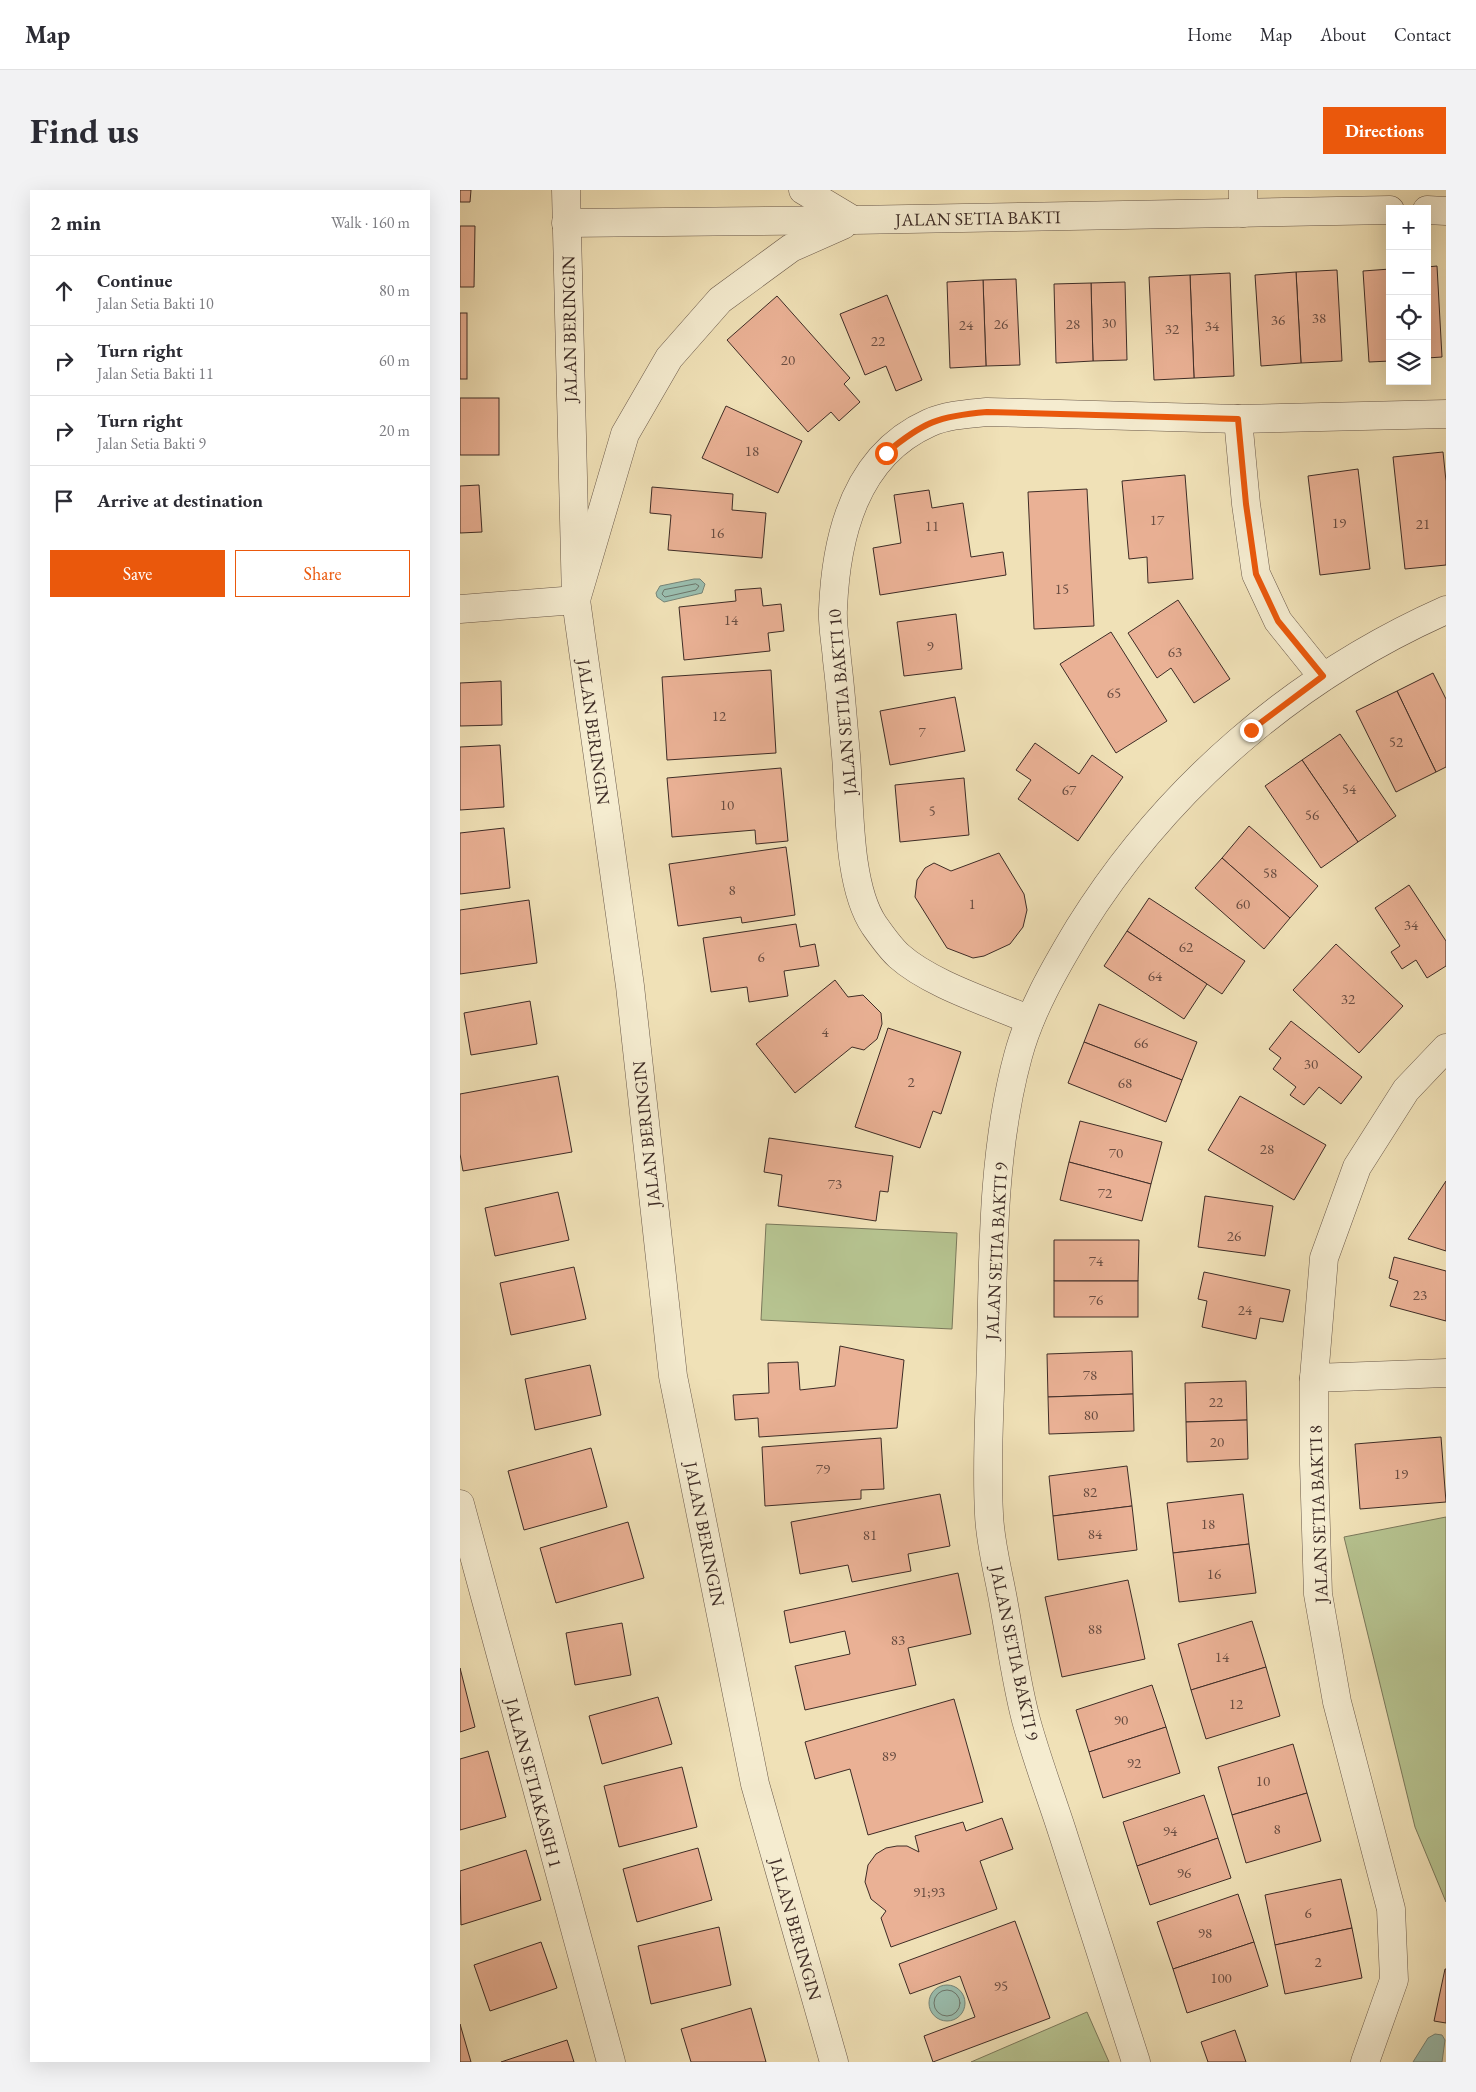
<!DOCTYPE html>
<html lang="en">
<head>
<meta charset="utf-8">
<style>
	body { margin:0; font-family:"EB Garamond",serif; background:#f2f2f3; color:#2b2b33 }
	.controls { position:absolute; right:15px; top:15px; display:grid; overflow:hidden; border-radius:0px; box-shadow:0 5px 20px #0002 }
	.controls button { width:45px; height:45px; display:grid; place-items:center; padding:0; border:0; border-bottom:1px solid #e1e1e2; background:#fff; color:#2b2b33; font:25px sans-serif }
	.stop { position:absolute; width:15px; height:15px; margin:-11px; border:4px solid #ea580c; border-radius:50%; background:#fff }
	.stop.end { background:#ea580c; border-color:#fff; box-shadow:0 1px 5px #0008 }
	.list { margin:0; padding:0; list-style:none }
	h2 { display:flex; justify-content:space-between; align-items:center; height:65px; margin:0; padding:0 20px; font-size:21px }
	h2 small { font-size:16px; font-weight:400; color:#7c7c81 }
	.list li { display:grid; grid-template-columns:32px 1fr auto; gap:15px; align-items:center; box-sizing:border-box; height:70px; padding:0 20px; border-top:1px solid #e1e1e2 }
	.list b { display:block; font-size:19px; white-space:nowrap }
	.list p { margin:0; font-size:16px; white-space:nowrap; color:#7c7c81 }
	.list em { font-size:16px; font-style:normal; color:#7c7c81 }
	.actions { display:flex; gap:10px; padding:15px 20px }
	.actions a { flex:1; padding:11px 0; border:1px solid #ea580c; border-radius:0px; text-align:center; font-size:18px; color:#ea580c }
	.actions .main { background:#ea580c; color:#fff }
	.icon { flex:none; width:28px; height:28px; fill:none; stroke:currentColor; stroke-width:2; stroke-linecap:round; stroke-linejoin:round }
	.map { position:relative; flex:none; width:986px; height:1872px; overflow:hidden; border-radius:0px }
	header { display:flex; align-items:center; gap:30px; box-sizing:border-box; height:70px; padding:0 25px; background:#fff; border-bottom:1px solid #e1e1e2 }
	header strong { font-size:24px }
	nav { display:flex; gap:28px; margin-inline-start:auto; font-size:18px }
	.intro { display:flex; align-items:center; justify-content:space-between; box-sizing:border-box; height:120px; padding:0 30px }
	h1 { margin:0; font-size:35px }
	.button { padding:12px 22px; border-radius:0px; background:#ea580c; color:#fff; font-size:18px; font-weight:700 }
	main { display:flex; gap:30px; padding:0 30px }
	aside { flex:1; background:#fff; border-radius:0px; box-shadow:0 5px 20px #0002 }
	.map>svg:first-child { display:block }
	.green { fill:#b6c390; stroke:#7a785b }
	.water { fill:#9abeaf; stroke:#758478 }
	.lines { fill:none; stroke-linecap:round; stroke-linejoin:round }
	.shore { stroke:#6c756a; stroke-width:1 }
	.building { fill:#eab195; stroke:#3e2c26 }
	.minor-casing { stroke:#6a594a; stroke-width:29 }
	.minor { stroke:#f5ecd0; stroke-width:28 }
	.route { stroke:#ea580c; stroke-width:6 }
	.labels { text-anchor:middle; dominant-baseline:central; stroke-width:4; stroke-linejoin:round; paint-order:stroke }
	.number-label { font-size:15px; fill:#694d42 }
	.street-label { font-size:18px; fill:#3e2c26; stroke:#f5ecd0 }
</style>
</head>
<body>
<header>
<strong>Map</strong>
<nav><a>Home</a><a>Map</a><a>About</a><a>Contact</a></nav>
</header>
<div class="intro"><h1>Find us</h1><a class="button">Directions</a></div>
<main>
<aside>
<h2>2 min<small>Walk · 160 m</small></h2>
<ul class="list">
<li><svg class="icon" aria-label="ahead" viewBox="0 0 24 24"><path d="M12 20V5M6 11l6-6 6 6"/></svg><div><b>Continue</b><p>Jalan Setia Bakti 10</p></div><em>80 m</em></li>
<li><svg class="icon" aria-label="right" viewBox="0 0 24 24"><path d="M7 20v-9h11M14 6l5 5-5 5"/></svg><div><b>Turn right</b><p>Jalan Setia Bakti 11</p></div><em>60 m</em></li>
<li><svg class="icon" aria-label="right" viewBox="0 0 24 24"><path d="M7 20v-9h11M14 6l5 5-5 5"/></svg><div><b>Turn right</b><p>Jalan Setia Bakti 9</p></div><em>20 m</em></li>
<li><svg class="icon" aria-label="arrive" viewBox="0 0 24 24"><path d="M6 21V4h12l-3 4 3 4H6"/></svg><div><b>Arrive at destination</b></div></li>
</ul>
<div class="actions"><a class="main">Save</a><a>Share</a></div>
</aside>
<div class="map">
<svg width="986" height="1872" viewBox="0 0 986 1872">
	<rect width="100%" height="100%" fill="#f0e1b7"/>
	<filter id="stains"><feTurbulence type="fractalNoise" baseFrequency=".004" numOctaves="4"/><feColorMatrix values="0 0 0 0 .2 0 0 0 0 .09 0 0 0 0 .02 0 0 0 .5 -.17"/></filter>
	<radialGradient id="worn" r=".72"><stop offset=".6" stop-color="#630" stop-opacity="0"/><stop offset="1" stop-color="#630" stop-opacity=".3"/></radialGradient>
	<g class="green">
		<path d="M306 1034 497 1043 492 1139 301 1130Z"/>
		<path d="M986 1327V1712L955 1637 884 1347Z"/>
		<path d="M627 1822 649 1872H511Z"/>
	</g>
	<g class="water">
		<path d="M234 389H240L245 394 242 403 204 412 197 407 196 403 200 396Z"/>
		<circle cx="487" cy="1813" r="18"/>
		<path d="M975 1844 982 1845 985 1850 982 1872H953L968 1848Z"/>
	</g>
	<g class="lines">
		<g class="shore">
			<path d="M236 394 239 396 236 400 205 407 202 404 204 400Z"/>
			<circle cx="487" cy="1813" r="13"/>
		</g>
	</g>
	<g class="building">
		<path d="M0 0H11L10 12H0Z"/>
		<path d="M0 36H15L14 97H0Z"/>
		<path d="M977 76 982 167 967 168V77Z"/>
		<path d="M930 79V171L909 172 903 81Z"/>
		<path d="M877 80 882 171 841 173 836 82Z"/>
		<path d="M836 82 841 173 801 176 795 85Z"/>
		<path d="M770 83 774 186 734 188 730 85Z"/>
		<path d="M730 85 734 188 694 190 689 87Z"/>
		<path d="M556 89 560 175 526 176 523 90Z"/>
		<path d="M523 90 526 176 490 178 487 92Z"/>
		<path d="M665 92 667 170 633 171 631 93Z"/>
		<path d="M631 93 633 171 596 173 594 94Z"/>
		<path d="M427 105 462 190 436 201 426 176 405 185 380 124Z"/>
		<path d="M317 106 390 188 384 194 400 212 379 231 371 222 348 242 267 150Z"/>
		<rect x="0" y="123" width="7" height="66"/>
		<rect x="0" y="208" width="39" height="57"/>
		<path d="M266 216 342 251 318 303 242 268Z"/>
		<path d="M983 262 986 291V375L945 379 933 267Z"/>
		<path d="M898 279 910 379 860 385 848 286Z"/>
		<path d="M725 285 733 389 688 393 687 367 669 369 662 291Z"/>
		<path d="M19 295 22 342 0 343V296Z"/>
		<path d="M192 297 273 304 272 320 306 323 302 368 208 360 211 325 190 323Z"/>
		<path d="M627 299 634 436 574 439 568 302Z"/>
		<path d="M469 300 472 318 503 313 511 367 543 362 546 385 420 405 413 358 441 353 434 305Z"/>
		<path d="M301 398 303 416 321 414 324 441 308 443 310 461 224 470 219 417 276 411 275 400Z"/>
		<path d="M718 410 770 489 734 513 711 478 697 488 668 443Z"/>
		<path d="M496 424 502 479 444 486 437 432Z"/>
		<path d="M651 442 707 531 656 563 600 474Z"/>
		<path d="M311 480 316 563 207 570 202 487Z"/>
		<path d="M973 483 986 509V577L976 582 937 501Z"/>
		<path d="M41 491 42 535 0 536V493Z"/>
		<path d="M937 501 976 582 936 602 896 521Z"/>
		<path d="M495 507 505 561 430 575 420 521Z"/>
		<path d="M880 544 936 626 898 652 842 570Z"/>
		<path d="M575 553 619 584 632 565 663 587 618 651 558 609 571 590 556 580Z"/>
		<path d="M40 555 44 617 0 620V557Z"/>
		<path d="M842 570 898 652 861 678 805 596Z"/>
		<path d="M321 578 328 651 296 654 295 640 212 647 207 588Z"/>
		<path d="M504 588 509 645 440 652 435 595Z"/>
		<path d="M789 636 858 696 830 728 762 668Z"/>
		<path d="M44 638 50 698 0 704V643Z"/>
		<path d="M326 657 335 725 282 733 281 727 218 736 209 674Z"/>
		<path d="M539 663 564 704 567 720 563 737 550 754 524 766 513 768 487 758 455 707 457 690 465 678 474 673 491 681Z"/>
		<path d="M762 668 830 728 804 759 735 698Z"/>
		<path d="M949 695 986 751V776L967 788 956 770 942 779 931 762 940 756 915 718Z"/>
		<path d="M689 708 785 771 762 804 667 741Z"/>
		<path d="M69 710 77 773 0 784V720Z"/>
		<path d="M336 734 340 757 355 754 359 776 324 781 328 806 289 812 287 797 251 802 243 748Z"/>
		<path d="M667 741 747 794 724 829 644 776Z"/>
		<path d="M876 754 943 816 899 863 833 800Z"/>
		<path d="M375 790 388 807 403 805 421 823 422 834 417 849 404 860 392 857 335 903 296 854Z"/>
		<path d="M70 811 77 854 11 865 4 823Z"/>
		<path d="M639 814 737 852 722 890 624 852Z"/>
		<path d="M831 831 902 887 881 914 859 897 844 915 830 905 836 897 813 879 821 868 809 859Z"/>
		<path d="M428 838 501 862 481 924 473 921 460 958 395 937Z"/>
		<path d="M624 852 722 890 706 932 608 893Z"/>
		<path d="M98 886 112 962 3 981 0 964V904Z"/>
		<path d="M780 906 866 955 834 1010 748 960Z"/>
		<path d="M620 931 702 952 691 994 609 972Z"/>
		<path d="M309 948 433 966 428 1002 420 1001 416 1031 318 1016 322 985 304 982Z"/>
		<path d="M609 972 691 994 682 1031 600 1010Z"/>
		<path d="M986 991V1061L948 1049Z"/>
		<path d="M98 1002 109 1050 35 1066 25 1018Z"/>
		<path d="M745 1006 813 1016 805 1066 738 1057Z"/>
		<path d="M594 1050H679L678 1091H594Z"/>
		<path d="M934 1067 986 1081V1131L930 1116 938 1091 929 1088Z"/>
		<path d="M114 1077 126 1129 51 1145 40 1093Z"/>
		<path d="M744 1082 830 1100 823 1132 800 1128 796 1149 742 1137 747 1111 738 1109Z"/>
		<rect x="594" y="1091" width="84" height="36"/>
		<path d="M380 1156 444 1170 437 1238 299 1247 298 1228 275 1230 273 1205 309 1203 308 1173 338 1172 340 1200 375 1196Z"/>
		<path d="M672 1161 673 1204 588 1207 587 1164Z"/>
		<path d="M130 1175 141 1225 75 1240 65 1189Z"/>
		<path d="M786 1191 787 1230 726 1232 725 1193Z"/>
		<path d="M673 1204 674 1241 589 1244 588 1207Z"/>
		<path d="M787 1230 788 1269 727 1272 726 1232Z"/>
		<path d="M981 1247 986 1312 900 1319 895 1254Z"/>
		<path d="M421 1248 424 1299 401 1300V1309L305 1316 302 1257Z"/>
		<path d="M131 1258 147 1317 64 1340 48 1281Z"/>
		<path d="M667 1276 672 1316 593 1326 589 1286Z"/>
		<path d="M480 1304 490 1356 448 1364 451 1381 392 1392 388 1375 340 1384 331 1332Z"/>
		<path d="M783 1304 789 1354 713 1363 707 1313Z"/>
		<path d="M672 1316 677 1360 598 1370 593 1326Z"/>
		<path d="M168 1332 184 1388 96 1413 80 1358Z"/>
		<path d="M789 1354 796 1403 719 1412 713 1363Z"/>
		<path d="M498 1383 511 1444 448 1458 456 1495 345 1520 335 1476 390 1464 385 1441 330 1453 324 1421Z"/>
		<path d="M668 1390 685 1469 602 1487 585 1407Z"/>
		<path d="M792 1431 806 1477 731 1500 718 1454Z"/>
		<path d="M162 1433 171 1485 115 1495 106 1443Z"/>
		<path d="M806 1477 820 1526 746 1549 731 1500Z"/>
		<path d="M0 1478 15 1537 0 1542Z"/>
		<path d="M692 1495 706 1537 629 1562 616 1520Z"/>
		<path d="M198 1507 212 1554 142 1574 129 1526Z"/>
		<path d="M494 1509 523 1612 408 1645 390 1579 355 1589 345 1552Z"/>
		<path d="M706 1537 720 1583 643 1608 629 1562Z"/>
		<path d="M833 1554 847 1603 772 1625 758 1577Z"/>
		<path d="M28 1561 46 1627 0 1640V1569Z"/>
		<path d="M222 1577 237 1637 159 1657 144 1596Z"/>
		<path d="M847 1603 861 1651 786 1673 772 1625Z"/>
		<path d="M744 1605 758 1648 677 1676 663 1632Z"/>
		<path d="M542 1628 553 1659 520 1671 537 1719 431 1757 421 1728 426 1721 411 1709 405 1692 408 1675 416 1664 426 1658 437 1656H447L459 1662 455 1646 503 1632 506 1641Z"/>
		<path d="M758 1648 771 1688 690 1715 677 1676Z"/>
		<path d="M238 1658 252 1710 177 1732 163 1679Z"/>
		<path d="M66 1660 81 1710 1 1735 0 1681Z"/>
		<path d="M881 1689 892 1738 815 1755 805 1705Z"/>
		<path d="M778 1704 794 1752 713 1779 697 1732Z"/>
		<path d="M555 1731 590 1828 473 1872 464 1846 515 1827 500 1786 450 1804 439 1774Z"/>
		<path d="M259 1737 271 1795 191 1814 178 1756Z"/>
		<path d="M892 1738 902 1788 825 1804 815 1755Z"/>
		<path d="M81 1752 97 1798 30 1821 14 1775Z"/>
		<path d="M794 1752 808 1796 727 1823 713 1779Z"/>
		<path d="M985 1779H986V1833L974 1831Z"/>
		<path d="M291 1818 306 1872H231L221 1839Z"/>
		<path d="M0 1834 11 1872H0Z"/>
		<path d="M775 1840 786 1872H748L741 1852Z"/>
		<path d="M107 1850 114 1872H41Z"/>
	</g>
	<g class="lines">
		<defs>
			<g id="minor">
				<path d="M106 0 116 410 170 796 213 1186 295 1594 374 1872"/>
				<path d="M343 0 393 30"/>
				<path d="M783 0V23"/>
				<path d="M967 20 986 21"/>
				<path d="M106 33 393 30 930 20"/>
				<path d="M778 229 786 314 796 384 818 431 863 487"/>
				<path d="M0 419 116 410 165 244 209 168 260 110 331 58 383 35"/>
				<path d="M570 830C531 813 470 794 439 766 430 758 421 745 414 735 387 695 390 613 386 565 383 533 381 502 377 470 376 454 372 436 373 419 376 346 395 266 469 233 487 225 507 224 527 222L778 229 986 224"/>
				<path d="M854 1188 986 1183"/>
				<path d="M0 1314 151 1872"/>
				<path d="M676 1872C651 1795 626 1718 602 1641 590 1604 576 1567 566 1530 556 1492 551 1453 544 1415 539 1385 530 1354 529 1324 526 1271 530 1218 531 1165 533 1067 532 961 558 866 570 821 595 778 619 738 706 598 835 487 986 420"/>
				<path d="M905 1872 934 1790 931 1719 877 1512 858 1404 854 1274V1188L864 1068 897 977 946 900 986 858"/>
			</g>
		</defs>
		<use href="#minor" class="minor-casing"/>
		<use href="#minor" class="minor"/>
	</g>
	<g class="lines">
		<path class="route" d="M426 263C463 232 479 226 527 222L778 229 786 314 796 384 818 431 863 486 791 540"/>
	</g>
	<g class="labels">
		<g class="number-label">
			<text x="859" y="127">38</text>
			<text x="818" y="129">36</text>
			<text x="649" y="132">30</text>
			<text x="541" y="133">26</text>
			<text x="613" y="133">28</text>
			<text x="506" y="134">24</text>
			<text x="752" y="135">34</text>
			<text x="712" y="138">32</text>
			<text x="418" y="150">22</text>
			<text x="328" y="169">20</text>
			<text x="292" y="260">18</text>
			<text x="697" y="329">17</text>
			<text x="879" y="332">19</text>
			<text x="963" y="333">21</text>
			<text x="472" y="335">11</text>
			<text x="257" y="342">16</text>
			<text x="602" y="398">15</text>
			<text x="271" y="429">14</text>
			<text x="470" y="455">9</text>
			<text x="715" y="461">63</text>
			<text x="654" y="502">65</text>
			<text x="259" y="525">12</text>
			<text x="462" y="541">7</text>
			<text x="936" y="551">52</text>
			<text x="889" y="598">54</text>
			<text x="609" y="599">67</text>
			<text x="267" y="614">10</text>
			<text x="472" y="620">5</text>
			<text x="852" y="624">56</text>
			<text x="810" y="682">58</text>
			<text x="272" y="699">8</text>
			<text x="512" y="713">1</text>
			<text x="783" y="713">60</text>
			<text x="951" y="734">34</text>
			<text x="726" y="756">62</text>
			<text x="301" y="766">6</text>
			<text x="695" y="785">64</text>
			<text x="888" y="808">32</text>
			<text x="365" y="841">4</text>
			<text x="681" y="852">66</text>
			<text x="851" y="873">30</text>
			<text x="451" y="891">2</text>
			<text x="665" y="892">68</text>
			<text x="807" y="958">28</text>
			<text x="656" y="962">70</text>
			<text x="375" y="993">73</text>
			<text x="645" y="1002">72</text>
			<text x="774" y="1045">26</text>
			<text x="636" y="1070">74</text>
			<text x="960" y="1104">23</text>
			<text x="636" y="1109">76</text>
			<text x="785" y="1119">24</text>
			<text x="630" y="1184">78</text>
			<text x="756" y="1211">22</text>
			<text x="631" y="1224">80</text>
			<text x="757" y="1251">20</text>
			<text x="363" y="1278">79</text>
			<text x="941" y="1283">19</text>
			<text x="630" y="1301">82</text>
			<text x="748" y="1333">18</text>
			<text x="635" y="1343">84</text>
			<text x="410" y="1344">81</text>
			<text x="754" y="1383">16</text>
			<text x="635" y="1438">88</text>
			<text x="438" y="1449">83</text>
			<text x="762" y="1466">14</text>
			<text x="776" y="1513">12</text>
			<text x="661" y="1529">90</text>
			<text x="429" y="1565">89</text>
			<text x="674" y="1572">92</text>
			<text x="803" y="1590">10</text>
			<text x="817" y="1638">8</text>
			<text x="710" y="1640">94</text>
			<text x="724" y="1682">96</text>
			<text x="469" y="1701">91;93</text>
			<text x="848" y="1722">6</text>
			<text x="745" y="1742">98</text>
			<text x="858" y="1771">2</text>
			<text x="761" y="1787">100</text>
			<text x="541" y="1795">95</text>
		</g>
		<g class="street-label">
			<text transform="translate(518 28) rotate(-1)">JALAN SETIA BAKTI</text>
			<text transform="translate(109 139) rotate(-91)">JALAN BERINGIN</text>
			<text transform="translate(382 512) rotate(-95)">JALAN SETIA BAKTI 10</text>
			<text transform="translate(134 542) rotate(82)">JALAN BERINGIN</text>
			<text transform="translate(186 944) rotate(-96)">JALAN BERINGIN</text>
			<text transform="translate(536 1061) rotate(-87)">JALAN SETIA BAKTI 9</text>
			<text transform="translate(858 1324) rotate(-92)">JALAN SETIA BAKTI 8</text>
			<text transform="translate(245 1344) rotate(79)">JALAN BERINGIN</text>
			<text transform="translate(555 1463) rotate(78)">JALAN SETIA BAKTI 9</text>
			<text transform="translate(74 1593) rotate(75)">JALAN SETIAKASIH 1</text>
			<text transform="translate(336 1739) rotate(74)">JALAN BERINGIN</text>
		</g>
	</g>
	<rect width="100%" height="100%" filter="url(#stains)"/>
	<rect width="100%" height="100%" fill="url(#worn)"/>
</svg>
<div class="controls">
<button>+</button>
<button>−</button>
<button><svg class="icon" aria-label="locate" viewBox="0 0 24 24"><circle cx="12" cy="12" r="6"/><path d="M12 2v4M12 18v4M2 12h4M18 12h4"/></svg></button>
<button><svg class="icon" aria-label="layers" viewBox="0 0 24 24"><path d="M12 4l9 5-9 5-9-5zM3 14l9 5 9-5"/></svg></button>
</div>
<div class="stop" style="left:426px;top:263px"></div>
<div class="stop end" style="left:791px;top:540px"></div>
</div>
</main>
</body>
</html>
